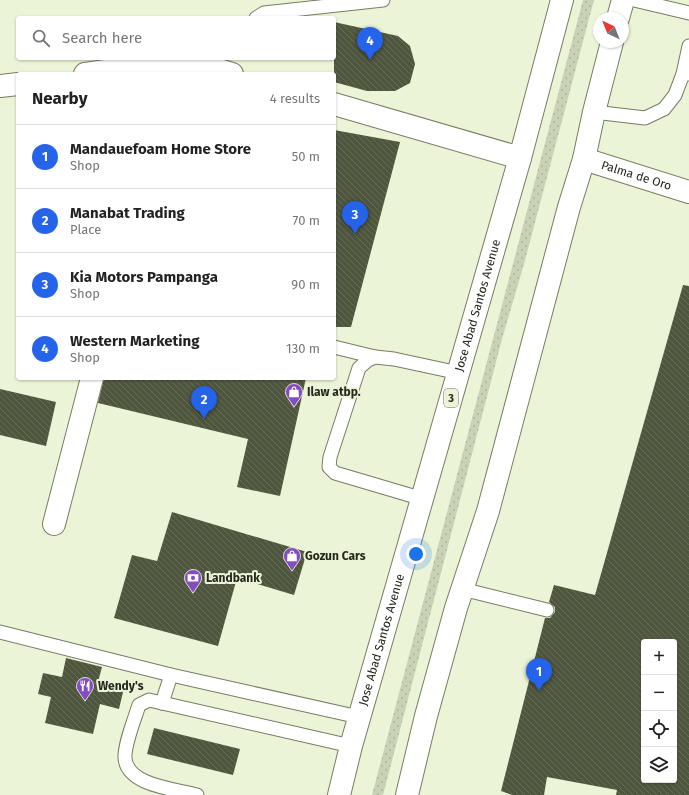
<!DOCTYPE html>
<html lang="en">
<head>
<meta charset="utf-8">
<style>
	body { margin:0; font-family:"Fira Sans",sans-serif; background:#f2f2f2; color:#222 }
	.controls { position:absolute; right:12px; bottom:12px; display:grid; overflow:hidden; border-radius:4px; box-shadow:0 1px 3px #0004 }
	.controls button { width:36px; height:36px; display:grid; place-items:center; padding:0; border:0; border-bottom:1px solid #e0e0e0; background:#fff; color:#222; font:20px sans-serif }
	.compass { position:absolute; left:593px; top:12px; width:36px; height:36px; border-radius:50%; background:#fff; box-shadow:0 1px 3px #0004; rotate:317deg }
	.you { position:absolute; left:416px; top:554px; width:14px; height:14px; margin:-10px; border:3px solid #fff; border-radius:50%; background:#1a73e8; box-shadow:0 0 0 6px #1a73e833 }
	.badge { display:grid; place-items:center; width:26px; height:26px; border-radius:50%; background:#2563eb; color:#fff; font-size:13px; font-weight:700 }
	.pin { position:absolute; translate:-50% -33px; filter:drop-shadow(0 1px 2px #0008) }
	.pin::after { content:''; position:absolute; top:21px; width:14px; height:12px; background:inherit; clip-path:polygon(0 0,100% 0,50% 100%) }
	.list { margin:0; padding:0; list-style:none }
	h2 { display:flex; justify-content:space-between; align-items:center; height:52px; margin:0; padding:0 16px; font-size:17px }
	h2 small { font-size:13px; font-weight:400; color:#767676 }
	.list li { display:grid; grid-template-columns:26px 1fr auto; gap:12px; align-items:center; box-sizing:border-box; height:64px; padding:0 16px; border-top:1px solid #e0e0e0 }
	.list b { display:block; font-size:15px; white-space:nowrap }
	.list p { margin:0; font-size:13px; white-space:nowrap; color:#767676 }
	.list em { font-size:13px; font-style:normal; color:#767676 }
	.icon { flex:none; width:22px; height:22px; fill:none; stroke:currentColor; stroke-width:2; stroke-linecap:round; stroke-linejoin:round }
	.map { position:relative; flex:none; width:689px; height:795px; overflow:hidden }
	.search { position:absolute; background:#fff; box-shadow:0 1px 3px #0004; left:16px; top:16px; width:320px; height:44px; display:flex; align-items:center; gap:10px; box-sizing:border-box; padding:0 14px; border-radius:4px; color:#767676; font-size:15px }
	.panel { position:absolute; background:#fff; box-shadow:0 1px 3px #0004; left:16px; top:72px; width:320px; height:308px; border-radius:4px }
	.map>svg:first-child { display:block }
	.park { fill:url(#park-dots) }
	.building { fill:url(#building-back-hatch); fill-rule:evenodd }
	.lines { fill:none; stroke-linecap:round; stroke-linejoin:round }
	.lane-casing { stroke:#757d63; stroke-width:15 }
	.street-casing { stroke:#757d63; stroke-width:24 }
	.secondary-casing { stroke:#757d63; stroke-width:24 }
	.highway-casing { stroke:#757d63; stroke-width:24 }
	.lane { stroke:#fff; stroke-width:13 }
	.street { stroke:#fff; stroke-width:22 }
	.secondary { stroke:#fff; stroke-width:22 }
	.highway { stroke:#fff; stroke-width:22 }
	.labels { text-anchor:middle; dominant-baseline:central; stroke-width:4; stroke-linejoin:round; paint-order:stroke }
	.shield { fill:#ebf4d7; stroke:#606555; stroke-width:1 }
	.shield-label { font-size:11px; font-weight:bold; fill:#25281d }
	.street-label { font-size:12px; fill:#25281d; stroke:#ebf4d7 }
	.poi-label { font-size:12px; font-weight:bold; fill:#25281d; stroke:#ebf4d7; text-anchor:start }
</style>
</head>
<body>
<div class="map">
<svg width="689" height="795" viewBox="0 0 689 795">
	<defs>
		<pattern id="park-dots" width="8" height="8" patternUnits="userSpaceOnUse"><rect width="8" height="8" fill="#c9d2b5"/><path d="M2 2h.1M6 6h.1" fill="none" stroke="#acb49b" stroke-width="1.8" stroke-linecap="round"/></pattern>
		<pattern id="building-back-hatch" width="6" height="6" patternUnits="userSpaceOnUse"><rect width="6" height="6" fill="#4f563e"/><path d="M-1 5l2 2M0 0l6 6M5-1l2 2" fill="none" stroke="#656b57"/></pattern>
	</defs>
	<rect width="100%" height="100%" fill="#ebf4d7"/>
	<path class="park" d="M583 0H594L524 264 502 339 383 795H372Z"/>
	<g class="building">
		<path d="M334 22 398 36 410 46 415 64 410 83 395 91H367L334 82Z"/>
		<path d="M334 130 400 142 351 327H334Z"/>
		<path d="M683 285 689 286V795H616L617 790 547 777 544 795H512L501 791 545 618H550L555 612V607L549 602 554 585 595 595ZM644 642H674V780H644Z"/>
		<path d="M104 378H306L280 496 237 487 248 439 98 403Z"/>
		<path d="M0 389 56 402 46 446 0 435Z"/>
		<path d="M172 512 307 552 294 595 237 578 218 646 114 618 132 555 157 561Z"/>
		<path d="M66 658 102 667 98 682 124 688 119 709 100 704 93 734 45 723 51 697 38 694 43 673 62 677Z"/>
		<path d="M154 728 240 749 233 775 147 754Z"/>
	</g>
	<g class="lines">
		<defs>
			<g id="lane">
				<path d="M634 0 689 13"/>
				<path d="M256 18 264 13 383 0"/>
				<path d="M683 74 689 46"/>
				<path d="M594 112 645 118 664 109 675 95 683 74H689"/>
				<path d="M334 347 375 357"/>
				<path d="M423 499 335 473 329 467 330 457 359 368 368 360 375 357 394 359 459 373"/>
				<path d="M462 589 547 610"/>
				<path d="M0 632 171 675 359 717"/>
				<path d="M162 703 171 675"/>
				<path d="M197 795C176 789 127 786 125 758 124 745 135 718 139 705L149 700 351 746"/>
			</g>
			<g id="street">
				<path id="s1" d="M584 159 689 192"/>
				<path d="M54 524 92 378"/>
			</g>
			<g id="secondary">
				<path d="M85 74 176 61 209 67 232 74"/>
				<path d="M0 86 18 84"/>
				<path d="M334 104 520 158"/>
			</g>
			<g id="highway">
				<path d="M618 18 623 0"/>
				<path id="s2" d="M339 795 351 746 520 158 562 0"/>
				<path d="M407 795 426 716 456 608 488 511 569 207 584 159 594 112 612 42"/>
			</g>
		</defs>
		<use href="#lane" class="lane-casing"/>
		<use href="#street" class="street-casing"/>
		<use href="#secondary" class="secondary-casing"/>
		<use href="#highway" class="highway-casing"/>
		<use href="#lane" class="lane"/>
		<use href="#street" class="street"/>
		<use href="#secondary" class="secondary"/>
		<use href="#highway" class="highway"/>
	</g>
	<defs>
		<symbol id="shop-pin" viewBox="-11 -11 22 30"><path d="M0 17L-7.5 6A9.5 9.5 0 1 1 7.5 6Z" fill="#844bc2" stroke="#ebf4d7"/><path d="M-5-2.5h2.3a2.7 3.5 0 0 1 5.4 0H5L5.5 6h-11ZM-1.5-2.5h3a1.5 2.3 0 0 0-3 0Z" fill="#fff"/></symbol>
		<symbol id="bank-pin" viewBox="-11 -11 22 30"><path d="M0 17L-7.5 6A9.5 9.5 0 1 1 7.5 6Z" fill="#844bc2" stroke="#ebf4d7"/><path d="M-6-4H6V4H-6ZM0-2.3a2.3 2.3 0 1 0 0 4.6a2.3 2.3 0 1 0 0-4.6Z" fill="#fff"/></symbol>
		<symbol id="restaurant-pin" viewBox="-11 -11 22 30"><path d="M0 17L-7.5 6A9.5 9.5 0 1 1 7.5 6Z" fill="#844bc2" stroke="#ebf4d7"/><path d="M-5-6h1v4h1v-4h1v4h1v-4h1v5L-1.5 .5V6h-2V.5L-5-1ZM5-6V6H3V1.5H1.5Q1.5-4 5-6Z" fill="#fff"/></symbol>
	</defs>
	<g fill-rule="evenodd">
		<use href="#shop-pin" x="284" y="382" width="20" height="27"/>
		<use href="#shop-pin" x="282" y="546" width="20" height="27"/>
		<use href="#bank-pin" x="183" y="568" width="20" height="27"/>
		<use href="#restaurant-pin" x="75" y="676" width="20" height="27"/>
	</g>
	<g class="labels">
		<rect class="shield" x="444" y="389" width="14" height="18" rx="3"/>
		<g class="shield-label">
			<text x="451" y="398">3</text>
		</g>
		<g class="street-label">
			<text stroke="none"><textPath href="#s1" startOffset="55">Palma de Oro</textPath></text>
			<text stroke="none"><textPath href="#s2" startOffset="509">Jose Abad Santos Avenue</textPath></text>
			<text stroke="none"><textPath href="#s2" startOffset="161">Jose Abad Santos Avenue</textPath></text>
		</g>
		<g class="poi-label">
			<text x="307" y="392">Ilaw atbp.</text>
			<text x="305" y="556">Gozun Cars</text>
			<text x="206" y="578">Landbank</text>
			<text x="98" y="686">Wendy's</text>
		</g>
	</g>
</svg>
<div class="controls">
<button>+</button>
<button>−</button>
<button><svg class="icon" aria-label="locate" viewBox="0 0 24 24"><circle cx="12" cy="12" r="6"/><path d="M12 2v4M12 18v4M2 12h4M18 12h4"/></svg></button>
<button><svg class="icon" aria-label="layers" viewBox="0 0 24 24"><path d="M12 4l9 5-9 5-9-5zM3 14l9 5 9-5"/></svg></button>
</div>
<svg class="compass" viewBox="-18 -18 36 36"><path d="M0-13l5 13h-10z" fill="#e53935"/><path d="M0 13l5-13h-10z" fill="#767676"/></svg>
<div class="you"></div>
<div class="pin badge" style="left:539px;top:691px">1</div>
<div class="pin badge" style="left:204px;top:419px">2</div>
<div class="pin badge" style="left:355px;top:234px">3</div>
<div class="pin badge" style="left:370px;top:60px">4</div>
<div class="search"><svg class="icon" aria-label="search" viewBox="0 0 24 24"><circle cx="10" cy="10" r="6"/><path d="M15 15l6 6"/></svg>Search here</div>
<section class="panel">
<h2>Nearby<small>4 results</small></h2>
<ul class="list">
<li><span class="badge">1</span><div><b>Mandauefoam Home Store</b><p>Shop</p></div><em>50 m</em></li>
<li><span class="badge">2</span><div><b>Manabat Trading</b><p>Place</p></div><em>70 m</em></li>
<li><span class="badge">3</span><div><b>Kia Motors Pampanga</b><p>Shop</p></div><em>90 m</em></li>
<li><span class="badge">4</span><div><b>Western Marketing</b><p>Shop</p></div><em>130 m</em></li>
</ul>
</section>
</div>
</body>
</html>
